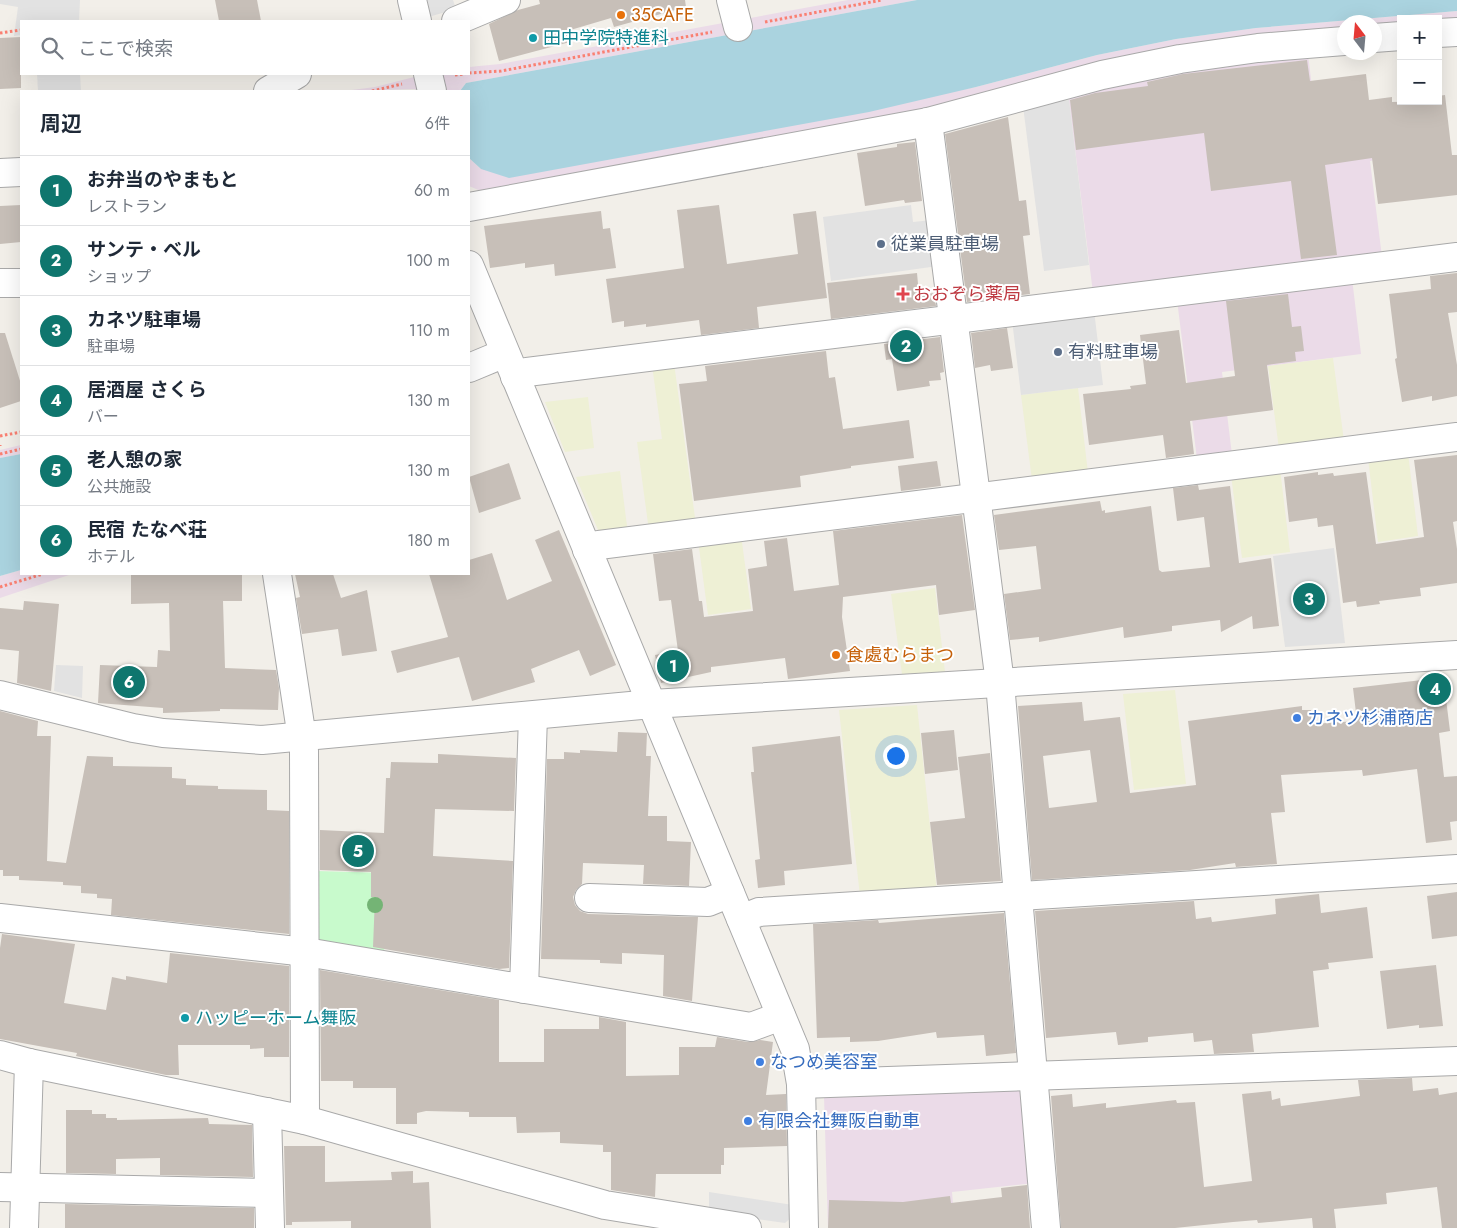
<!DOCTYPE html>
<html lang="ja">
<head>
<meta charset="utf-8">
<style>
	body { margin:0; font-family:Jost,"Noto Sans JP",sans-serif; background:#f6f6f7; color:#1f2937 }
	.controls { position:absolute; right:15px; top:15px; display:grid; overflow:hidden; border-radius:0px; box-shadow:0 5px 20px #0002 }
	.controls button { width:45px; height:45px; display:grid; place-items:center; padding:0; border:0; border-bottom:1px solid #e0e1e3; background:#fff; color:#1f2937; font:25px sans-serif }
	.compass { position:absolute; left:1337px; top:15px; width:45px; height:45px; border-radius:50%; background:#fff; box-shadow:0 5px 20px #0002; rotate:344deg }
	.you { position:absolute; left:895px; top:755px; width:18px; height:18px; margin:-12px; border:4px solid #fff; border-radius:50%; background:#1a73e8; box-shadow:0 0 0 8px #1a73e833 }
	.badge { display:grid; place-items:center; width:32px; height:32px; border-radius:50%; background:#0f766e; color:#fff; font-size:16px; font-weight:700 }
	.pin { position:absolute; translate:-50% -50%; border:2px solid #fff; box-shadow:0 1px 5px #0006 }
	.list { margin:0; padding:0; list-style:none }
	h2 { display:flex; justify-content:space-between; align-items:center; height:65px; margin:0; padding:0 20px; font-size:21px }
	h2 small { font-size:16px; font-weight:400; color:#747a83 }
	.list li { display:grid; grid-template-columns:32px 1fr auto; gap:15px; align-items:center; box-sizing:border-box; height:70px; padding:0 20px; border-top:1px solid #e0e1e3 }
	.list b { display:block; font-size:19px; white-space:nowrap }
	.list p { margin:0; font-size:16px; white-space:nowrap; color:#747a83 }
	.list em { font-size:16px; font-style:normal; color:#747a83 }
	.icon { flex:none; width:28px; height:28px; fill:none; stroke:currentColor; stroke-width:2; stroke-linecap:round; stroke-linejoin:round }
	.map { position:relative; flex:none; width:1457px; height:1228px; overflow:hidden }
	.search { position:absolute; background:#fff; box-shadow:0 5px 20px #0002; left:20px; top:20px; width:450px; height:55px; display:flex; align-items:center; gap:12px; box-sizing:border-box; padding:0 18px; border-radius:0px; color:#747a83; font-size:19px }
	.panel { position:absolute; background:#fff; box-shadow:0 5px 20px #0002; left:20px; top:90px; width:450px; height:485px; border-radius:0px }
	.map>svg:first-child { display:block }
	.industrial { fill:#ebdbe8 }
	.farmland { fill:#eef0d5 }
	.park { fill:#c8facc }
	.parking { fill:#e2e2e2 }
	.water { fill:#aad3df }
	.building { fill:#c7bfb8; fill-rule:evenodd }
	.lines { fill:none; stroke-linecap:round; stroke-linejoin:round }
	.minor-casing { stroke:#a9a9a9; stroke-width:30 }
	.path { stroke:#fa8072; stroke-width:3; stroke-dasharray:2.5 2.5; stroke-linecap:butt }
	.minor { stroke:#fff; stroke-width:28 }
	.tree { fill:#74b475 }
	.food-dot { fill:#e8710a; stroke:#fff; stroke-width:2 }
	.culture-dot { fill:#0f9aa8; stroke:#fff; stroke-width:2 }
	.service-dot { fill:#5c6f8a; stroke:#fff; stroke-width:2 }
	.health-dot { fill:#e0444e; stroke:#fff; stroke-width:2 }
	.shop-dot { fill:#3f7fe0; stroke:#fff; stroke-width:2 }
	.labels { text-anchor:middle; dominant-baseline:central; stroke-width:4; stroke-linejoin:round; paint-order:stroke }
	.food-label { font-size:18px; fill:#c56008; stroke:#fff; text-anchor:start }
	.culture-label { font-size:18px; fill:#0d838f; stroke:#fff; text-anchor:start }
	.service-label { font-size:18px; fill:#4e5e75; stroke:#fff; text-anchor:start }
	.health-label { font-size:18px; fill:#be3a42; stroke:#fff; text-anchor:start }
	.shop-label { font-size:18px; fill:#366cbe; stroke:#fff; text-anchor:start }
</style>
</head>
<body>
<div class="map">
<svg width="1457" height="1228" viewBox="0 0 1457 1228">
	<rect width="100%" height="100%" fill="#f2efe9"/>
	<g class="industrial">
		<path d="M848 0H917L466 83 460 91H443L439 74H469V67L500 64Z"/>
		<path d="M1457 11V21L1438 23V19H1401V26L1375 28 1374 22H1344V30L930 109 483 192 469 186V158L481 169 976 87 1097 55 1176 39 1256 28Z"/>
		<path d="M1308 54 1318 138 1372 132 1375 160 1370 161 1382 257 1093 293 1068 93 1140 75Z"/>
		<path d="M418 76 421 91 414 89 344 91 375 87Z"/>
		<path d="M1352 278 1361 354 1222 372 1232 455 1197 459 1177 300Z"/>
		<path d="M21 445V454L0 458V450Z"/>
		<path d="M21 570V574H72L0 598V576Z"/>
		<path d="M1023 1089 1035 1183 952 1192 955 1228H828L824 1096Z"/>
	</g>
	<g class="farmland">
		<path d="M1333 358 1344 441 1279 449 1268 366Z"/>
		<path d="M674 363 696 525 649 531 637 442 662 439 652 365Z"/>
		<path d="M1078 388 1088 473 1032 480 1021 395Z"/>
		<path d="M588 397 594 448 565 452 545 402Z"/>
		<path d="M1408 453 1418 536 1378 542 1368 458Z"/>
		<path d="M1280 469 1290 552 1242 558 1231 475Z"/>
		<path d="M620 471 628 534 601 537 576 477Z"/>
		<path d="M741 535 751 609 708 615 698 540Z"/>
		<path d="M935 588 945 672 902 674 891 594Z"/>
		<path d="M1175 690 1186 784 1134 790 1123 694Z"/>
		<path d="M917 705 937 892 860 896 839 710Z"/>
	</g>
	<path class="park" d="M316 871 387 873 384 955 321 945 317 939Z"/>
	<g class="parking">
		<path d="M0 0H80L79 21H21V35L14 36 18 7 0 4Z"/>
		<path d="M421 0H453L456 9 425 18Z"/>
		<path d="M37 74H80L81 91H38Z"/>
		<path d="M1069 100 1089 265 1044 271 1023 106Z"/>
		<path d="M911 205 913 222 932 220 938 266 831 281 823 217Z"/>
		<path d="M1094 310 1103 385 1021 395 1012 320Z"/>
		<path d="M1334 548 1345 643 1285 647 1273 556Z"/>
		<path d="M56 665 83 666 82 698 54 691Z"/>
		<path d="M709 1192 793 1205V1216L785 1223 709 1212Z"/>
	</g>
	<g class="water">
		<path d="M917 0H1457V11L1256 28 1176 39 1097 55 976 87 869 112 509 178 481 169 469 158V91H460L466 83Z"/>
		<path d="M21 454V570L0 576V458Z"/>
	</g>
	<g class="building">
		<path d="M215 0H257L261 21H219Z"/>
		<path d="M539 0H685L686 7 614 27 611 18 567 31 570 42 499 61 489 24 518 10 540 4Z"/>
		<path d="M21 37V88L0 89V38Z"/>
		<path d="M1307 60 1310 81 1366 74 1369 100 1392 97V102L1438 101V96L1445 95 1452 155H1457V195L1378 204 1372 158 1325 165 1337 255 1301 259 1291 181 1211 191 1204 133 1076 150 1070 100 1095 93 1148 86 1147 82 1183 74Z"/>
		<path d="M1008 117 1019 201 1026 200 1030 235 1023 236 1030 294 967 302 945 134Z"/>
		<path d="M915 142 922 201 905 203 904 200 865 206 857 153 897 147V144Z"/>
		<path d="M21 205V242L0 244V206Z"/>
		<path d="M719 205 727 264 798 254 793 214 816 211 827 298 757 307 759 328 701 335 699 320 646 327V324L624 327V321L612 323 606 279 684 268 677 210Z"/>
		<path d="M601 211 603 229 610 228 616 268 555 276 554 264 525 268V263L490 268 484 226Z"/>
		<path d="M917 273 919 295 934 293 936 306 831 319 827 283Z"/>
		<path d="M1457 273V312L1448 313 1457 365V396L1432 401V396L1402 402 1395 359 1397 358 1389 294 1431 289 1430 276Z"/>
		<path d="M1288 294 1292 327 1301 326 1304 351 1295 352 1296 361 1267 365 1273 410 1190 421 1194 454 1166 458 1163 435 1089 445 1083 394 1131 389 1130 386 1146 384 1140 335 1179 330 1186 383 1235 376 1226 301Z"/>
		<path d="M1007 328 1013 368 991 371 990 365 975 368 971 333Z"/>
		<path d="M0 333H5L21 384V401L0 408Z"/>
		<path d="M940 337 944 372 940 373 941 380 929 381 930 386 897 391 892 359 886 360 884 344Z"/>
		<path d="M826 351 829 378 835 377 843 429 909 420 914 458 851 466V468L800 476 801 487 694 501 679 384 707 381 705 366Z"/>
		<path d="M1457 455V521L1453 522 1457 549V583L1420 588 1421 596 1379 601 1380 604 1357 607 1356 601 1343 603 1333 525 1318 527 1317 518 1289 522 1284 477 1318 472V475L1333 473 1334 476 1366 472 1376 544 1424 537 1414 460Z"/>
		<path d="M937 461 941 486 901 491 898 466Z"/>
		<path d="M509 463 521 499 479 513 469 477Z"/>
		<path d="M1198 485 1199 490 1230 486 1239 563 1271 558 1279 626 1253 629 1252 616 1221 632 1220 620 1172 626V631L1124 638 1123 627 1039 642V637L1010 640 1004 594 1041 589 1036 546 999 550 994 515 1100 501 1102 511 1105 510V513L1151 506 1159 570 1162 572 1210 567 1204 517 1177 521 1173 488Z"/>
		<path d="M962 515 975 610 939 615 936 585 843 597 842 617 850 671 788 679 785 658 711 667V672L661 683 655 655 678 651 671 600 659 601 653 554 692 549 699 601H702L704 617 753 611 748 569 767 566 764 541 787 538 794 591 839 585 833 531Z"/>
		<path d="M559 530 616 665 590 676 579 650 531 669 535 682 472 701 459 657 397 673 391 651 448 637 429 574H469V560L492 553 507 600 552 581 535 540Z"/>
		<path d="M242 574V601H223L225 668 276 670 279 688 278 710 220 709V711L163 713V708L98 703 100 665 157 667 158 650 170 651 169 603 131 604V575Z"/>
		<path d="M295 574H333L341 598 367 590 377 651 342 656 338 629 302 634 296 598 300 597Z"/>
		<path d="M24 601 59 604 51 691 17 683 19 651 0 649V608L23 610Z"/>
		<path d="M1448 677 1450 698 1446 699 1450 731 1439 733 1444 777 1457 776V821L1450 822 1452 840 1426 843 1417 769 1363 776 1362 770 1281 775 1285 812 1271 813 1277 864 1236 867 1235 863 1190 870 1032 880 1018 706 1082 702 1084 721 1120 717 1130 793 1196 785 1188 721 1302 706V710H1311L1312 724 1357 721 1353 688ZM1090 750 1097 802 1049 808 1043 756Z"/>
		<path d="M0 711 38 721 37 736H51L47 861 66 863 87 756 113 757V766L172 767V778L186 779V785L218 786V789L267 790V810L289 811V934L111 915 112 899 97 898V894L81 893V886L63 885V882L19 880V876H3V870H0Z"/>
		<path d="M954 730 958 770 925 774 921 733Z"/>
		<path d="M618 732 647 733 646 756H651L648 816H667V841L691 842 689 886 643 884 644 865 583 863 582 884 576 890 573 897 575 905 580 911 588 914 698 917 692 1001 663 996 664 955 622 953V964L600 963V960L541 959 547 759H564V752L580 753V750L617 752Z"/>
		<path d="M840 736 852 864 784 871 785 885 758 888 755 860 760 859 751 772H754L752 747Z"/>
		<path d="M990 753 1001 881 937 885 930 822 965 818 958 757Z"/>
		<path d="M438 754 516 758 514 811 435 809 433 856 513 861 509 968 499 969 373 947 375 897H371V872L320 870V830L384 833 386 778H390L391 762 438 763Z"/>
		<path d="M1457 892V936L1432 939 1427 896Z"/>
		<path d="M1319 894 1321 913 1367 907 1373 958 1328 963 1329 969 1313 971 1319 1027 1252 1034 1254 1052 1214 1054 1212 1040 1194 1042 1193 1033 1148 1037V1042L1118 1045 1116 1032 1046 1038 1035 911 1194 901 1196 919 1211 917 1212 922 1276 914 1275 899Z"/>
		<path d="M1004 913 1016 1053 986 1056 984 1035 937 1038 936 1032 878 1041 850 1042V1037L817 1038 813 924 878 920 879 923Z"/>
		<path d="M2 934 75 944 64 1003 106 1010 112 977 126 980V976L167 983 170 953 289 966V1057H264V1048L250 1049V1045H178L179 1075H166L76 1056 77 1053 0 1039V948Z"/>
		<path d="M1436 965 1443 1026 1419 1028V1025L1387 1029 1380 971Z"/>
		<path d="M320 970 499 1000V1062H544V1029H599V1017L626 1022V1076L679 1075V1047H715L717 1037 748 1042 760 1040 773 1042 766 1095 786 1094 787 1146 724 1148V1165H721V1174H656L655 1197 611 1190V1152H603V1145L560 1143V1132L517 1133 516 1117H469V1112L426 1111 417 1113V1124H396V1088H353V1081H321Z"/>
		<path d="M1412 1078 1413 1091 1438 1088 1439 1095 1457 1092V1228H1442L1437 1187 1386 1193 1387 1204 1334 1209 1336 1228H1313L1312 1218 1258 1223 1257 1220 1233 1222 1175 1228H1061L1051 1096 1072 1094 1073 1107 1106 1103V1108L1176 1100 1177 1103 1195 1102 1204 1187 1252 1181 1242 1094 1271 1091 1272 1100 1280 1098 1281 1106 1360 1096 1358 1080Z"/>
		<path d="M66 1110H92V1114H106V1118H117V1120L208 1118 209 1124 252 1125 253 1177 160 1175V1158L116 1159V1174L66 1173Z"/>
		<path d="M284 1146H325V1182L392 1180 391 1172 413 1171V1183L429 1182 431 1228H351V1221L292 1222V1225H286Z"/>
		<path d="M1027 1185 1030 1228H828L829 1200 903 1202 950 1196 951 1203 1002 1197 1001 1188Z"/>
		<path d="M65 1204 254 1208V1228H65Z"/>
	</g>
	<g class="lines">
		<defs>
			<g id="minor">
				<path d="M412 0 417 21"/>
				<path d="M731 0 738 27"/>
				<path d="M456 21 506 0"/>
				<path d="M1438 33 1457 32"/>
				<path d="M1374 38 1401 36"/>
				<path d="M428 74 432 91"/>
				<path d="M268 91 297 74"/>
				<path d="M928 122 1000 683 1046 1228"/>
				<path d="M0 173 21 172"/>
				<path d="M469 207 928 122 1102 75 1180 59 1258 48 1344 41"/>
				<path d="M469 265 795 1049 801 1084 804 1228"/>
				<path d="M0 283H21"/>
				<path d="M469 368 505 353"/>
				<path d="M515 377 527 372 1457 257"/>
				<path d="M587 550 599 545 1457 437"/>
				<path d="M277 574 304 751 305 1120"/>
				<path d="M0 695 133 728 163 733 262 740 652 704 1457 655"/>
				<path d="M589 898 708 902 730 893"/>
				<path d="M0 918 306 952 751 1027 781 1016"/>
				<path d="M741 919 759 912 1457 869"/>
				<path d="M524 989 533 716"/>
				<path d="M0 1055 29 1063 305 1120 605 1205 747 1228"/>
				<path d="M801 1084 1457 1061"/>
				<path d="M267 1112 270 1228"/>
				<path d="M0 1187 269 1193"/>
				<path d="M24 1228 29 1063"/>
			</g>
		</defs>
		<use href="#minor" class="minor-casing"/>
		<g class="path">
			<path d="M765 22 882 0"/>
			<path d="M0 33 21 30"/>
			<path d="M469 73 501 71 712 32"/>
			<path d="M455 75 465 74"/>
			<path d="M372 91 402 84"/>
			<path d="M0 436 21 432"/>
			<path d="M0 445V446"/>
			<path d="M0 454 21 449"/>
			<path d="M0 587 43 574"/>
		</g>
		<use href="#minor" class="minor"/>
	</g>
	<circle class="tree" cx="375" cy="905" r="8"/>
	<g class="food-dot">
		<circle cx="621" cy="15" r="5"/>
		<circle cx="836" cy="655" r="5"/>
	</g>
	<g class="culture-dot">
		<circle cx="533" cy="38" r="5"/>
		<circle cx="185" cy="1018" r="5"/>
	</g>
	<g class="service-dot">
		<circle cx="881" cy="244" r="5"/>
		<circle cx="1058" cy="352" r="5"/>
	</g>
	<path class="health-dot" d="M900.5 286.5h5v5h5v5h-5v5h-5v-5h-5v-5h5z"/>
	<g class="shop-dot">
		<circle cx="1297" cy="718" r="5"/>
		<circle cx="760" cy="1062" r="5"/>
		<circle cx="748" cy="1121" r="5"/>
	</g>
	<g class="labels">
		<g class="food-label">
			<text x="631" y="15">35CAFE</text>
			<text x="846" y="655">食處むらまつ</text>
		</g>
		<g class="culture-label">
			<text x="543" y="38">田中学院特進科</text>
			<text x="195" y="1018">ハッピーホーム舞阪</text>
		</g>
		<g class="service-label">
			<text x="891" y="244">従業員駐車場</text>
			<text x="1068" y="352">有料駐車場</text>
		</g>
		<g class="health-label">
			<text x="913" y="294">おおぞら薬局</text>
		</g>
		<g class="shop-label">
			<text x="1307" y="718">カネツ杉浦商店</text>
			<text x="770" y="1062">なつめ美容室</text>
			<text x="758" y="1121">有限会社舞阪自動車</text>
		</g>
	</g>
</svg>
<div class="controls">
<button>+</button>
<button>−</button>
</div>
<svg class="compass" viewBox="-18 -18 36 36"><path d="M0-13l5 13h-10z" fill="#e53935"/><path d="M0 13l5-13h-10z" fill="#747a83"/></svg>
<div class="you"></div>
<div class="pin badge" style="left:673px;top:666px">1</div>
<div class="pin badge" style="left:906px;top:346px">2</div>
<div class="pin badge" style="left:1309px;top:599px">3</div>
<div class="pin badge" style="left:1435px;top:689px">4</div>
<div class="pin badge" style="left:358px;top:851px">5</div>
<div class="pin badge" style="left:129px;top:682px">6</div>
<div class="search"><svg class="icon" aria-label="search" viewBox="0 0 24 24"><circle cx="10" cy="10" r="6"/><path d="M15 15l6 6"/></svg>ここで検索</div>
<section class="panel">
<h2>周辺<small>6件</small></h2>
<ul class="list">
<li><span class="badge">1</span><div><b>お弁当のやまもと</b><p>レストラン</p></div><em>60 m</em></li>
<li><span class="badge">2</span><div><b>サンテ・ベル</b><p>ショップ</p></div><em>100 m</em></li>
<li><span class="badge">3</span><div><b>カネツ駐車場</b><p>駐車場</p></div><em>110 m</em></li>
<li><span class="badge">4</span><div><b>居酒屋 さくら</b><p>バー</p></div><em>130 m</em></li>
<li><span class="badge">5</span><div><b>老人憩の家</b><p>公共施設</p></div><em>130 m</em></li>
<li><span class="badge">6</span><div><b>民宿 たなべ荘</b><p>ホテル</p></div><em>180 m</em></li>
</ul>
</section>
</div>
</body>
</html>
